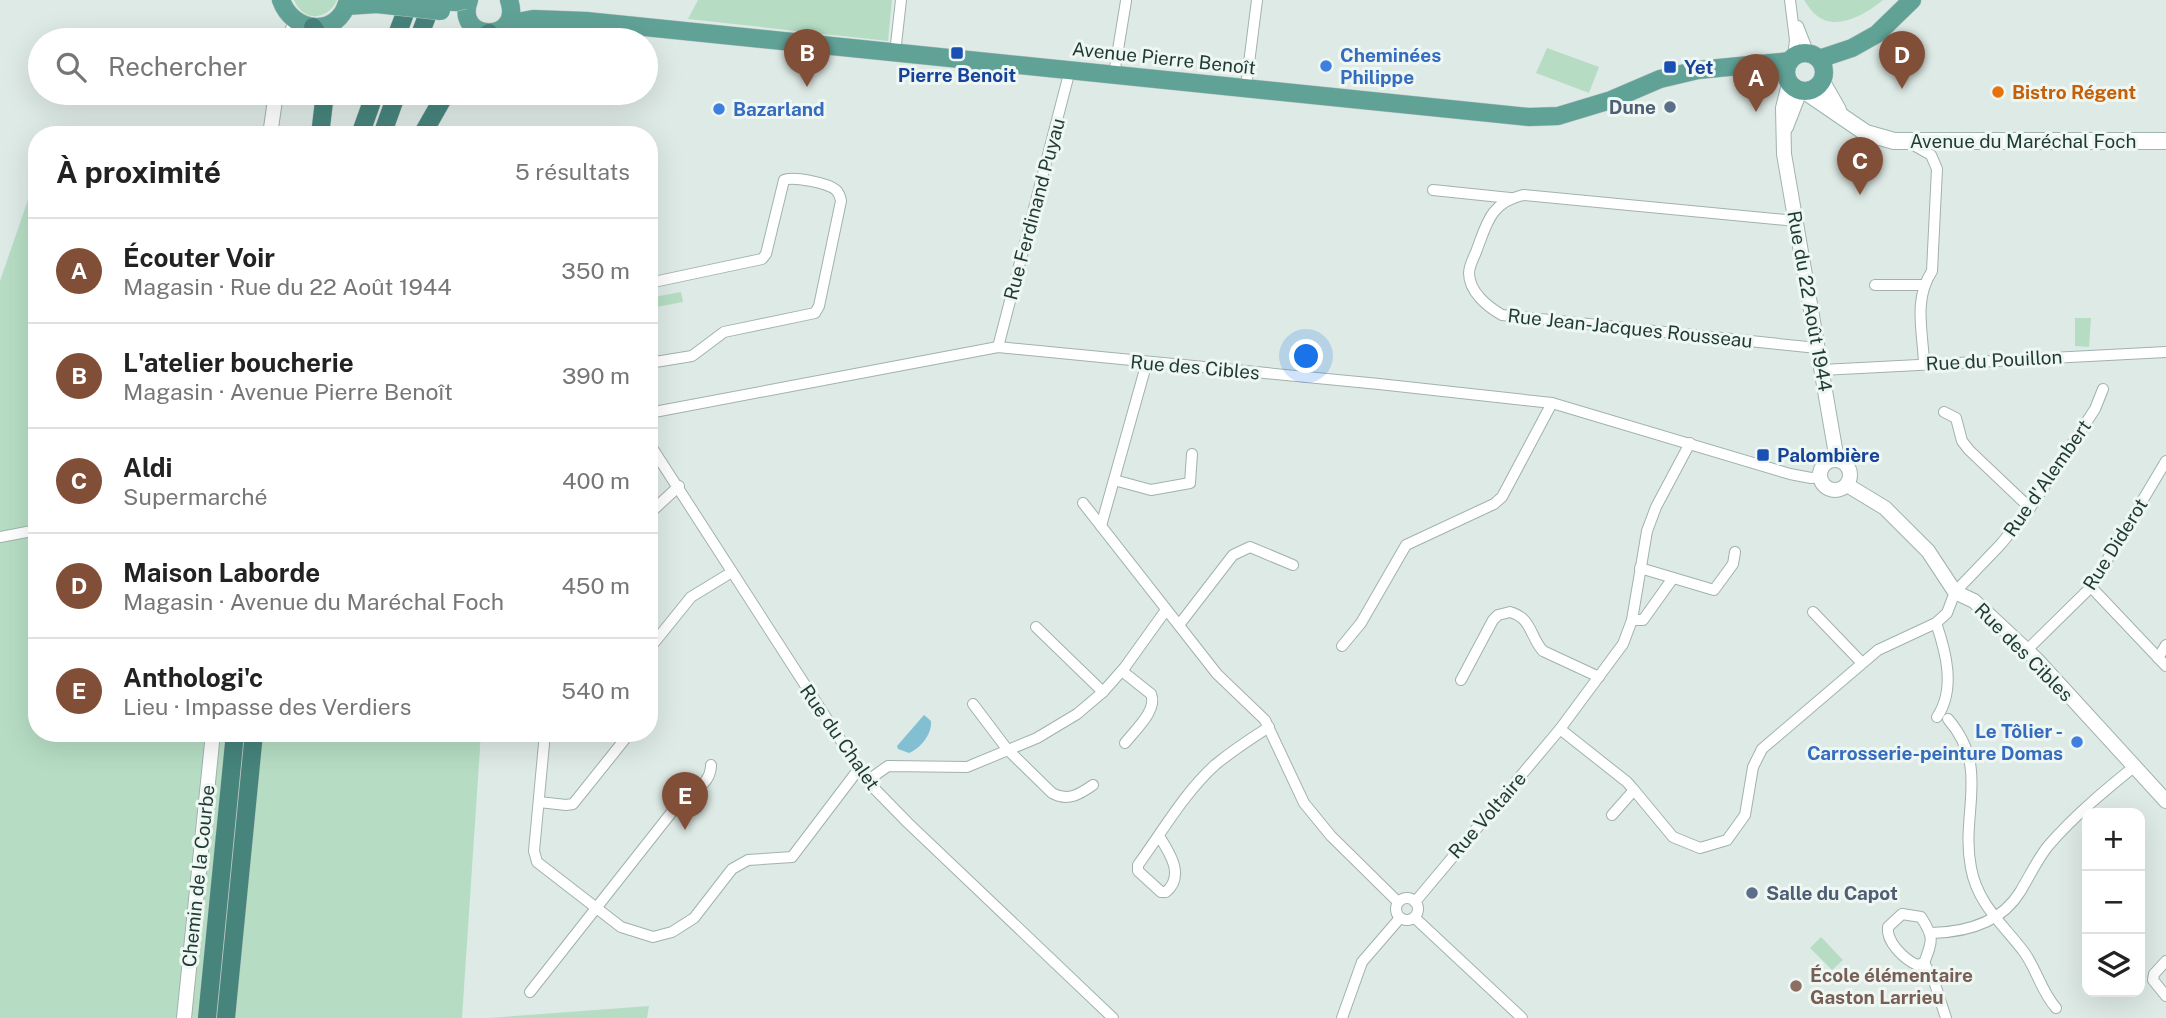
<!DOCTYPE html>
<html lang="fr">
<head>
<meta charset="utf-8">
<style>
	body { margin:0; font-family:"Public Sans",sans-serif; background:#f6f6f6; color:#222 }
	.controls { position:absolute; right:21px; bottom:21px; display:grid; overflow:hidden; border-radius:14px; box-shadow:0 7px 28px #0002 }
	.controls button { width:63px; height:63px; display:grid; place-items:center; padding:0; border:0; border-bottom:2px solid #e0e0e0; background:#fff; color:#222; font:35px sans-serif }
	.you { position:absolute; left:1307px; top:357px; width:24px; height:24px; margin:-18px; border:5px solid #fff; border-radius:50%; background:#1a73e8; box-shadow:0 0 0 10px #1a73e833 }
	.badge { display:grid; place-items:center; width:46px; height:46px; border-radius:50%; background:#814f37; color:#fff; font-size:23px; font-weight:700 }
	.pin { position:absolute; translate:-50% -58px; filter:drop-shadow(0 2px 4px #0008) }
	.pin::after { content:''; position:absolute; top:37px; width:24px; height:21px; background:inherit; clip-path:polygon(0 0,100% 0,50% 100%) }
	.list { margin:0; padding:0; list-style:none }
	h2 { display:flex; justify-content:space-between; align-items:center; height:91px; margin:0; padding:0 28px; font-size:30px }
	h2 small { font-size:23px; font-weight:400; color:#767676 }
	.list li { display:grid; grid-template-columns:46px 1fr auto; gap:21px; align-items:center; box-sizing:border-box; height:105px; padding:0 28px; border-top:2px solid #e0e0e0 }
	.list b { display:block; font-size:26px; white-space:nowrap }
	.list p { margin:0; font-size:23px; white-space:nowrap; color:#767676 }
	.list em { font-size:23px; font-style:normal; color:#767676 }
	.icon { flex:none; width:38px; height:38px; fill:none; stroke:currentColor; stroke-width:2; stroke-linecap:round; stroke-linejoin:round }
	.map { position:relative; flex:none; width:2166px; height:1018px; overflow:hidden }
	.search { position:absolute; background:#fff; box-shadow:0 7px 28px #0002; left:28px; top:28px; width:630px; height:77px; display:flex; align-items:center; gap:18px; box-sizing:border-box; padding:0 24px; border-radius:38px; color:#767676; font-size:26px }
	.panel { position:absolute; background:#fff; box-shadow:0 7px 28px #0002; left:28px; top:126px; width:630px; height:616px; border-radius:28px }
	.map>svg:first-child { display:block }
	.green { fill:#b6ddc4 }
	.water { fill:#83bfd2 }
	.lines { fill:none; stroke-linecap:round; stroke-linejoin:round }
	.minor-casing { stroke:#a1b2ad; stroke-width:12 }
	.tertiary-casing { stroke:#a1b2ad; stroke-width:16 }
	.secondary-casing { stroke:#9db6af; stroke-width:18 }
	.primary-casing { stroke:#bcc4c2; stroke-width:19 }
	.trunk-casing { stroke:#bcc4c2; stroke-width:19 }
	.minor { stroke:#fff; stroke-width:10 }
	.tertiary { stroke:#fff; stroke-width:14 }
	.secondary { stroke:#fff; stroke-width:16 }
	.primary { stroke:#61a297; stroke-width:18 }
	.trunk { stroke:#46847c; stroke-width:18 }
	.primary-bridge-casing { stroke:#bcc4c2; stroke-width:19; stroke-linecap:butt }
	.primary-bridge { stroke:#61a297; stroke-width:18 }
	.transit-dot { fill:#1a4fb4; stroke:#eff7f3; stroke-width:2.5 }
	.shop-dot { fill:#3f7fe0; stroke:#eff7f3; stroke-width:2.5 }
	.food-dot { fill:#e8710a; stroke:#eff7f3; stroke-width:2.5 }
	.service-dot { fill:#5c6f8a; stroke:#eff7f3; stroke-width:2.5 }
	.education-dot { fill:#8d6e63; stroke:#eff7f3; stroke-width:2.5 }
	.labels { text-anchor:middle; dominant-baseline:central; stroke-width:6; stroke-linejoin:round; paint-order:stroke }
	.shop-label { font-size:19px; font-weight:bold; fill:#366cbe; stroke:#eff7f3; text-anchor:start }
	.street-label { font-size:19px; fill:#1f3a35; stroke:#eff7f3 }
	.transit-label { font-size:19px; font-weight:bold; fill:#164399; stroke:#eff7f3; text-anchor:start }
	.food-label { font-size:19px; font-weight:bold; fill:#c56008; stroke:#eff7f3; text-anchor:start }
	.service-label { font-size:19px; font-weight:bold; fill:#4e5e75; stroke:#eff7f3; text-anchor:end }
	.education-label { font-size:19px; font-weight:bold; fill:#785e54; stroke:#eff7f3; text-anchor:start }
</style>
</head>
<body>
<div class="map">
<svg width="2166" height="1018" viewBox="0 0 2166 1018">
	<rect width="100%" height="100%" fill="#deeae6"/>
	<g class="green">
		<path d="M294 0H337C328 21 303 22 294 0Z"/>
		<path d="M698 0H892L888 41 688 19Z"/>
		<path d="M1804 0H1883C1866 14 1835 33 1815 14 1811 11 1807 4 1804 0Z"/>
		<path d="M1547 48 1599 67 1589 93 1536 73Z"/>
		<path d="M31 191 37 192V733H481L462 1018H0V281Z"/>
		<path d="M681 292 683 302 656 307 654 297Z"/>
		<path d="M2075 318H2091L2089 347 2075 346Z"/>
		<path d="M1821 937 1843 960 1832 970 1810 948Z"/>
		<path d="M649 1006 647 1018H489Z"/>
	</g>
	<path class="water" d="M924 715 931 721C932 734 921 748 909 753L898 749 897 746Z"/>
	<g class="lines">
		<defs>
			<g id="minor">
				<path d="M1790 0 1795 40 1793 57"/>
				<path d="M1798 26 1809 54"/>
				<path d="M895 53 901 0"/>
				<path d="M1114 74 1126 1"/>
				<path d="M1246 87 1257 0"/>
				<path d="M1910 143 1931 155 1937 169 1932 271C1913 300 1923 332 1924 364"/>
				<path d="M1433 190 1510 198"/>
				<path d="M1796 221 1523 195C1490 203 1487 223 1476 252 1474 257 1469 266 1469 273 1469 292 1488 307 1502 315L1817 348"/>
				<path d="M649 283 762 259 766 254 784 180C793 176 828 183 836 190 840 194 840 196 841 201L819 306 815 313 724 332 692 356 649 363"/>
				<path d="M1875 285H1923"/>
				<path d="M998 347 1070 70"/>
				<path d="M1822 370 2166 352"/>
				<path d="M1944 412 1956 418 1962 441 1969 450 2030 508"/>
				<path d="M649 413 998 347 1379 384 1552 403 1790 474 1811 478 1820 477"/>
				<path d="M649 443 867 781 908 823 1113 1018"/>
				<path d="M1114 480 1151 490 1190 483 1192 454"/>
				<path d="M1083 503 1217 674 1265 720 1304 803 1331 836 1398 902"/>
				<path d="M649 514 679 486"/>
				<path d="M1101 526 1147 362"/>
				<path d="M0 537 37 530"/>
				<path d="M1640 568 1714 590 1733 564 1735 552"/>
				<path d="M2091 587 2166 666"/>
				<path d="M1813 612 1862 663"/>
				<path d="M1632 620H1643L1673 578"/>
				<path d="M1936 623C1946 652 1956 689 1937 717"/>
				<path d="M1179 625 1233 555 1250 547 1293 565"/>
				<path d="M1036 627 1103 692"/>
				<path d="M1342 646 1361 623 1406 545 1494 504 1502 497 1552 403"/>
				<path d="M649 649 691 597 732 572"/>
				<path d="M2027 650 2091 587 2166 461"/>
				<path d="M2158 658 2166 645"/>
				<path d="M1122 671 1151 694C1158 710 1135 730 1125 743"/>
				<path d="M1461 680 1493 620 1498 615 1510 612C1532 618 1530 637 1543 651L1599 677"/>
				<path d="M973 704 1007 749 1052 793C1068 802 1080 794 1093 785"/>
				<path d="M1948 719C1991 769 1960 812 1971 868 1978 905 2003 924 2024 952 2037 970 2041 991 2056 1008"/>
				<path d="M1560 729 1627 782 1634 790 1612 815"/>
				<path d="M545 733 534 851 537 862 621 927 653 937 672 932 694 918 732 869 748 860 792 857 858 770"/>
				<path d="M867 781 888 766 967 767 1037 738 1077 714 1103 692 1125 667 1166 610"/>
				<path d="M1634 790 1673 837 1700 848 1727 840 1745 815 1753 767 1762 749 1878 650 1936 623 1947 613 1955 592 2001 544 2030 508 2095 409 2103 389"/>
				<path d="M539 802 566 805 573 804 625 739V733"/>
				<path d="M1159 836C1170 853 1185 876 1166 892H1161L1138 871V865C1162 832 1185 792 1215 765 1232 751 1250 739 1269 727"/>
				<circle cx="1407" cy="909" r="11"/>
				<path d="M1415 902 1560 729 1623 644 1632 620 1647 531 1656 507 1690 443"/>
				<path d="M1902 914 1921 917C1934 937 1933 940 1924 963L1917 965C1904 959 1886 942 1888 927Z"/>
				<path d="M1415 918 1522 1018"/>
				<path d="M1932 933C1966 932 2001 923 2020 892 2029 877 2037 860 2048 846 2074 816 2104 791 2135 766"/>
				<path d="M2166 961 2154 974 2153 980 2166 996"/>
				<path d="M1924 963 1934 981 1946 1018"/>
				<path d="M530 992 686 794C699 790 711 780 711 765"/>
				<path d="M1342 1018 1362 962 1400 918"/>
			</g>
			<g id="tertiary">
				<path d="M287 40 297 22"/>
				<path d="M1789 84 1783 108 1784 154 1837 460"/>
				<path d="M1786 127 1800 91"/>
				<path d="M270 135 276 93"/>
				<circle cx="1835" cy="475" r="15"/>
				<path d="M1847 485 1885 508 1928 551 1955 592 1974 601 2036 659 2166 801"/>
				<path d="M184 1018 213 733"/>
			</g>
			<g id="secondary">
				<path d="M1822 82 1838 110"/>
				<path d="M1806 92 1866 133 1894 141H2166"/>
			</g>
			<g id="primary">
				<path d="M281 0C293 34 339 38 348 0"/>
				<path d="M469 0C453 42 524 44 509 0"/>
				<path d="M346 6 377 4"/>
				<path d="M507 24 533 19 586 21 1529 117 1558 116 1611 100 1660 79 1698 70 1790 61"/>
				<circle cx="1805" cy="72" r="19"/>
				<path d="M1819 59 1852 48 1877 34 1912 0"/>
			</g>
			<g id="trunk">
				<path d="M313 27 322 40"/>
				<path d="M395 40 410 0"/>
				<path d="M418 40 433 0"/>
				<path d="M480 40 489 33"/>
				<path d="M320 135 325 93"/>
				<path d="M360 135 375 93"/>
				<path d="M382 135 397 93"/>
				<path d="M422 135 446 93"/>
				<path d="M207 1018 235 733"/>
				<path d="M226 1018 254 733"/>
			</g>
		</defs>
		<use href="#minor" class="minor-casing"/>
		<use href="#tertiary" class="tertiary-casing"/>
		<use href="#secondary" class="secondary-casing"/>
		<use href="#primary" class="primary-casing"/>
		<use href="#trunk" class="trunk-casing"/>
		<use href="#minor" class="minor"/>
		<use href="#tertiary" class="tertiary"/>
		<use href="#secondary" class="secondary"/>
		<use href="#primary" class="primary"/>
		<use href="#trunk" class="trunk"/>
		<defs>
			<g id="primary-bridge">
				<path d="M427 1 456 2 465 0"/>
				<path d="M377 4 441 11"/>
			</g>
		</defs>
		<use href="#primary-bridge" class="primary-bridge-casing"/>
		<use href="#primary-bridge" class="primary-bridge"/>
	</g>
	<g class="transit-dot">
		<rect x="950" y="46" width="14" height="14" rx="3.5"/>
		<rect x="1663" y="60" width="14" height="14" rx="3.5"/>
		<rect x="1756" y="448" width="14" height="14" rx="3.5"/>
	</g>
	<g class="shop-dot">
		<circle cx="1326" cy="66" r="7"/>
		<circle cx="719" cy="109" r="7"/>
		<circle cx="2077" cy="742" r="7"/>
	</g>
	<circle class="food-dot" cx="1998" cy="92" r="7"/>
	<g class="service-dot">
		<circle cx="1670" cy="107" r="7"/>
		<circle cx="1752" cy="893" r="7"/>
	</g>
	<circle class="education-dot" cx="1796" cy="986" r="7"/>
	<g class="labels">
		<g class="shop-label">
			<text x="1340" y="55">Cheminées<tspan x="1340" dy="22">Philippe</tspan></text>
			<text x="733" y="109">Bazarland</text>
			<text x="2063" y="731" text-anchor="end">Le Tôlier -<tspan x="2063" dy="22">Carrosserie-peinture Domas</tspan></text>
		</g>
		<g class="street-label">
			<text transform="translate(1164 58) rotate(6)">Avenue Pierre Benoît</text>
			<text x="2023" y="141">Avenue du Maréchal Foch</text>
			<text transform="translate(1034 209) rotate(-75)">Rue Ferdinand Puyau</text>
			<text transform="translate(1810 301) rotate(80)">Rue du 22 Août 1944</text>
			<text transform="translate(1630 328) rotate(6)">Rue Jean-Jacques Rousseau</text>
			<text transform="translate(1994 360) rotate(-3)">Rue du Pouillon</text>
			<text transform="translate(1195 367) rotate(5)">Rue des Cibles</text>
			<text transform="translate(2047 478) rotate(-55)">Rue d'Alembert</text>
			<text transform="translate(2115 544) rotate(-58)">Rue Diderot</text>
			<text transform="translate(2024 652) rotate(45)">Rue des Cibles</text>
			<text transform="translate(840 737) rotate(55)">Rue du Chalet</text>
			<text transform="translate(1487 815) rotate(-49)">Rue Voltaire</text>
			<text transform="translate(198 876) rotate(-84)">Chemin de la Courbe</text>
		</g>
		<g class="transit-label">
			<text x="1684" y="67">Yet</text>
			<text x="957" y="75" text-anchor="middle">Pierre Benoit</text>
			<text x="1777" y="455">Palombière</text>
		</g>
		<g class="food-label">
			<text x="2012" y="92">Bistro Régent</text>
		</g>
		<g class="service-label">
			<text x="1656" y="107">Dune</text>
			<text x="1766" y="893" text-anchor="start">Salle du Capot</text>
		</g>
		<g class="education-label">
			<text x="1810" y="975">École élémentaire<tspan x="1810" dy="22">Gaston Larrieu</tspan></text>
		</g>
	</g>
</svg>
<div class="controls">
<button>+</button>
<button>−</button>
<button><svg class="icon" aria-label="layers" viewBox="0 0 24 24"><path d="M12 4l9 5-9 5-9-5zM3 14l9 5 9-5"/></svg></button>
</div>
<div class="you"></div>
<div class="pin badge" style="left:1756px;top:112px">A</div>
<div class="pin badge" style="left:807px;top:87px">B</div>
<div class="pin badge" style="left:1860px;top:195px">C</div>
<div class="pin badge" style="left:1902px;top:89px">D</div>
<div class="pin badge" style="left:685px;top:830px">E</div>
<div class="search"><svg class="icon" aria-label="search" viewBox="0 0 24 24"><circle cx="10" cy="10" r="6"/><path d="M15 15l6 6"/></svg>Rechercher</div>
<section class="panel">
<h2>À proximité<small>5 résultats</small></h2>
<ul class="list">
<li><span class="badge">A</span><div><b>Écouter Voir</b><p>Magasin · Rue du 22 Août 1944</p></div><em>350 m</em></li>
<li><span class="badge">B</span><div><b>L'atelier boucherie</b><p>Magasin · Avenue Pierre Benoît</p></div><em>390 m</em></li>
<li><span class="badge">C</span><div><b>Aldi</b><p>Supermarché</p></div><em>400 m</em></li>
<li><span class="badge">D</span><div><b>Maison Laborde</b><p>Magasin · Avenue du Maréchal Foch</p></div><em>450 m</em></li>
<li><span class="badge">E</span><div><b>Anthologi'c</b><p>Lieu · Impasse des Verdiers</p></div><em>540 m</em></li>
</ul>
</section>
</div>
</body>
</html>
